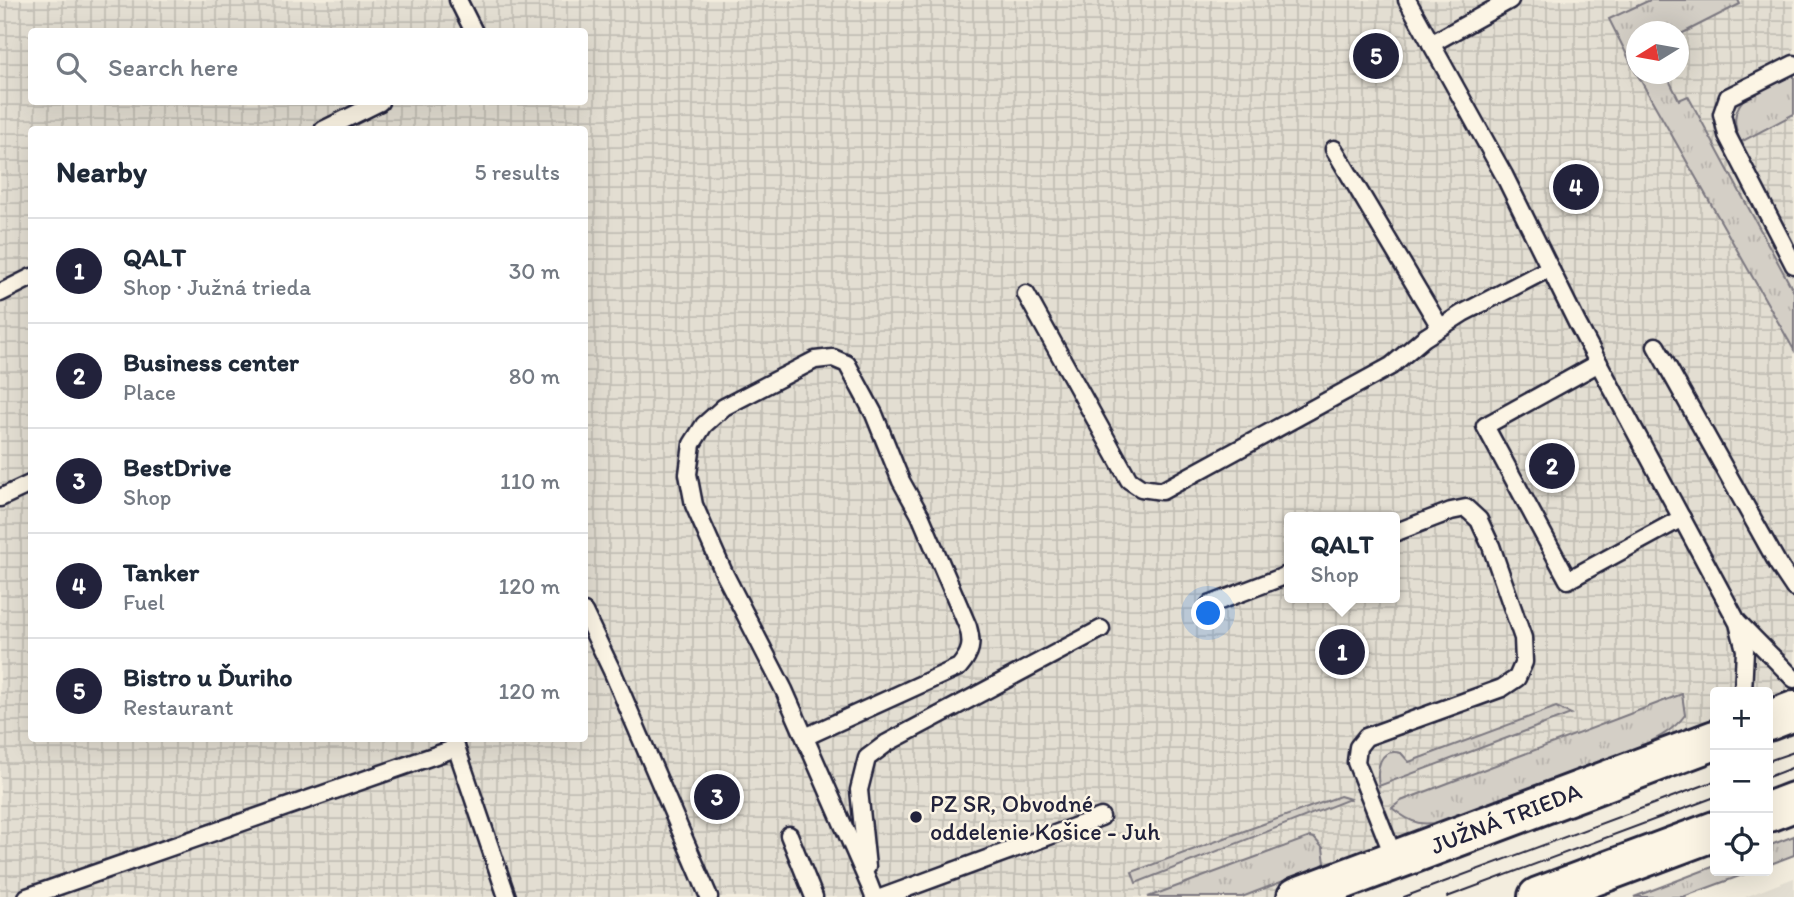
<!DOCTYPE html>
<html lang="en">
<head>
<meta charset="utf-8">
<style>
	body { margin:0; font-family:Itim,sans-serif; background:#f2f2f3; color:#1f2937 }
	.controls { position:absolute; right:21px; bottom:21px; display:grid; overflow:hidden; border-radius:7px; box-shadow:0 7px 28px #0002 }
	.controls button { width:63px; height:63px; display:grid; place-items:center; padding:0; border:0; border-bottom:2px solid #e0e1e3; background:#fff; color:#1f2937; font:35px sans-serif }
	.compass { position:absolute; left:1626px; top:21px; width:63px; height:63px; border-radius:50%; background:#fff; box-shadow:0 7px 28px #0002; rotate:259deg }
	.you { position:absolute; left:1209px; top:614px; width:24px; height:24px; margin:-18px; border:5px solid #fff; border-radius:50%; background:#1a73e8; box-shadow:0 0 0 10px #1a73e833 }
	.badge { display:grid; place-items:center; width:46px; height:46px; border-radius:50%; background:#22223b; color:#fff; font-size:23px; font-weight:700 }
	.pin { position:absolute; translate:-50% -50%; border:4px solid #fff; box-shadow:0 2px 7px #0006 }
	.popup { position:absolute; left:1284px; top:512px; width:116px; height:91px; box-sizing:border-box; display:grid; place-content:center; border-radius:7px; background:#fff; filter:drop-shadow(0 2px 5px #0005); font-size:23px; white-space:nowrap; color:#747a83 }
	.popup b { font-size:26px; color:#1f2937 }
	.popup::after { content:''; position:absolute; left:50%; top:100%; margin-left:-14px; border:14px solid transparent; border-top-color:#fff }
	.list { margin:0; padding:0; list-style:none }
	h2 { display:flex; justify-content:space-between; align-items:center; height:91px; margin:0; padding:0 28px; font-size:30px }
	h2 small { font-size:23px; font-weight:400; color:#747a83 }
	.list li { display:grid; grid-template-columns:46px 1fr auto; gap:21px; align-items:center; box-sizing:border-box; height:105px; padding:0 28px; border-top:2px solid #e0e1e3 }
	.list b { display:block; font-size:26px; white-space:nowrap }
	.list p { margin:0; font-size:23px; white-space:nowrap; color:#747a83 }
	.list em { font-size:23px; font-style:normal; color:#747a83 }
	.icon { flex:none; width:38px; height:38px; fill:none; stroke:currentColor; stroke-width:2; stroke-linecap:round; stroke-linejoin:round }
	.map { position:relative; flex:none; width:1794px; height:897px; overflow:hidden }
	.search { position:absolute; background:#fff; box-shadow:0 7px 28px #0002; left:28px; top:28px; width:560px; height:77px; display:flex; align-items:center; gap:18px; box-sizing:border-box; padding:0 24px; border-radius:7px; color:#747a83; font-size:26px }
	.panel { position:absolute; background:#fff; box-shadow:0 7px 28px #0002; left:28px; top:126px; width:560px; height:616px; border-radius:7px }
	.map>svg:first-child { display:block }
	.built { fill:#e3ded2 }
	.industrial { fill:url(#industrial-grid); fill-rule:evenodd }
	.grass { fill:url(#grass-tufts); stroke:#7b7880; stroke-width:2 }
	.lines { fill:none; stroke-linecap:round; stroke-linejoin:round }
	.service-casing { stroke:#22223b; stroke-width:21 }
	.tertiary-casing { stroke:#22223b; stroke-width:44 }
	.service { stroke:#fcf5e5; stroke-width:16 }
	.tertiary { stroke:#fcf5e5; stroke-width:38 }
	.tram { stroke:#22223b; stroke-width:2 }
	.poi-dot { fill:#22223b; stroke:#fcf5e5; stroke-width:2.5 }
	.labels { text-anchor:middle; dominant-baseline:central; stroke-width:5; stroke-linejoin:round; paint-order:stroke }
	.poi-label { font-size:24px; fill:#22223b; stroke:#fcf5e5; text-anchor:start }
	.street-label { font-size:24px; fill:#22223b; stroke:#fcf5e5 }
</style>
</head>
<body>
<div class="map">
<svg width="1794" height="897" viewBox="0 0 1794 897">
	<defs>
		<pattern id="industrial-grid" width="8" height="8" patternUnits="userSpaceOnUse" patternTransform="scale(1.75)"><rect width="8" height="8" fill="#e3ded2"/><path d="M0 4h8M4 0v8" fill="none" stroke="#c2beb5"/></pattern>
		<pattern id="grass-tufts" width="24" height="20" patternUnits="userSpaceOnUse" patternTransform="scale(1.75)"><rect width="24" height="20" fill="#d4cfc6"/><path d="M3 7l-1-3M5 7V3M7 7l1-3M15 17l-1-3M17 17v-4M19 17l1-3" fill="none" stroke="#b6b1ab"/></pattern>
	</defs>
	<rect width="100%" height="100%" fill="#f3edde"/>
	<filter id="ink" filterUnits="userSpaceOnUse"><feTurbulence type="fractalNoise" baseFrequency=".0143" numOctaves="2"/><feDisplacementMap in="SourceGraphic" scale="14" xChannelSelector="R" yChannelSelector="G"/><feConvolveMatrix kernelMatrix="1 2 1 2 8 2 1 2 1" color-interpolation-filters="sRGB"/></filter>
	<g filter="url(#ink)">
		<path class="built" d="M1794 878V897H1745Z"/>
		<path class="industrial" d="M0 0H1794V711L1768 721V692H1715V740L1297 897H0ZM32 32H584V102H32ZM1636 32H1678V74H1636ZM32 130H584V738H32ZM1290 517H1394V598H1290Z"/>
		<g class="grass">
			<path d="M1650 0H1738L1740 4 1679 35 1678 32H1636V73L1609 19Z"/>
			<path d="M1794 70V114L1741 142C1719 98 1763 86 1794 70Z"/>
			<path d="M1637 74H1666L1679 100 1688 96 1794 292V350Z"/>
			<path d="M1682 694 1685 715C1672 733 1650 742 1630 751L1448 821C1422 826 1413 825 1392 808L1401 801Z"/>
			<path d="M1556 707 1571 714 1379 786C1376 769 1379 747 1401 753L1409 762Z"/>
			<path d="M1340 796 1350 799 1136 883 1132 872Z"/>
			<path d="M1794 836V855L1768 865V846Z"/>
			<path d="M1310 837 1314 838 1323 848 1325 863 1320 867 1242 897H1148Z"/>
			<path d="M1715 866V871H1753L1683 897H1634Z"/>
		</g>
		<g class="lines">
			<defs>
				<g id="service">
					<path d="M458 0 474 32"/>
					<path d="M1407 0 1504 175 1577 323 1738 623 1745 650 1743 692"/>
					<path d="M1431 44 1510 0"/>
					<path d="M1794 64 1728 97 1722 114 1727 135 1794 265"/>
					<path d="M323 130 380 102"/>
					<path d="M1334 149 1440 327"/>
					<path d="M0 293 32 277"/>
					<path d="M1026 294 1129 480 1141 488 1162 491 1391 366 1424 338 1463 313 1550 268"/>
					<path d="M1656 346 1778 564 1794 588"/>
					<path d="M1599 363 1485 426 1568 580 1682 518"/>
					<path d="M0 498 32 483"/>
					<path d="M1394 533 1451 511 1466 508 1479 520 1491 546 1523 638 1524 662 1517 678 1502 688 1366 737 1358 747 1356 762 1395 860"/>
					<path d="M1209 605 1290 574"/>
					<path d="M584 612 613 673 709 897"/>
					<path d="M1739 623 1794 679"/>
					<path d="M805 737 959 667C971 653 973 644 968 627L920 515 901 481 874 414 847 364 833 358 815 360 724 407 704 425 692 444 688 474 694 505 724 573 784 690 869 884 874 897"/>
					<path d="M453 738 507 897"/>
					<path d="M789 835 814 897"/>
					<path d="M867 867 859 790 867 758 887 743 1101 629"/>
					<path d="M27 897 456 748"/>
					<path d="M883 897 1101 817"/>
				</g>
				<g id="tertiary">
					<path d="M1768 721 1794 711"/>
					<path d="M1768 812 1794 802"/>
					<path d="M1297 897 1715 740"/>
					<path d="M1538 897 1715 831"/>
				</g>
			</defs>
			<use href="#service" class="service-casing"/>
			<use href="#tertiary" class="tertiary-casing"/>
			<use href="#service" class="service"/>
			<use href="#tertiary" class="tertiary"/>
			<g class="tram">
				<path d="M1768 761 1794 752"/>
				<path d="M1768 777 1794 767"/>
				<path d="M1404 897 1715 781"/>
				<path d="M1447 897 1715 797"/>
			</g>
		</g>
	</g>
	<circle class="poi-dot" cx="916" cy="817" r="7"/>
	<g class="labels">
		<g class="poi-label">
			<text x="930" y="803">PZ SR, Obvodné<tspan x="930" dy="28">oddelenie Košice - Juh</tspan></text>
		</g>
		<g class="street-label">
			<text transform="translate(1506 818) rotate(-21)">JUŽNÁ TRIEDA</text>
		</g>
	</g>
</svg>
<div class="controls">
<button>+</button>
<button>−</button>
<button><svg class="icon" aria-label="locate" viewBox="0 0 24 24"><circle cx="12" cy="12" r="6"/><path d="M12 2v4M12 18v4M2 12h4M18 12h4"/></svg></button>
</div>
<svg class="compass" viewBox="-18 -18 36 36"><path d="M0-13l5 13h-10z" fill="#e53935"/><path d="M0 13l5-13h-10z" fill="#747a83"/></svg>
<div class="you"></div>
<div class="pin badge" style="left:1342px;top:652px">1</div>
<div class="popup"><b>QALT</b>Shop</div>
<div class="pin badge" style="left:1552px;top:466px">2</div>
<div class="pin badge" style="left:717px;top:797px">3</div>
<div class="pin badge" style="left:1576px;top:187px">4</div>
<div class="pin badge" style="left:1376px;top:56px">5</div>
<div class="search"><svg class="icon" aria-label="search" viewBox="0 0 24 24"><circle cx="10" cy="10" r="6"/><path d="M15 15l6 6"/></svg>Search here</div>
<section class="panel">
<h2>Nearby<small>5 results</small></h2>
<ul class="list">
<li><span class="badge">1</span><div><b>QALT</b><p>Shop · Južná trieda</p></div><em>30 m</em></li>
<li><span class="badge">2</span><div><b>Business center</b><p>Place</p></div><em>80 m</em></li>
<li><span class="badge">3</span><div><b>BestDrive</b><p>Shop</p></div><em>110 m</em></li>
<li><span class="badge">4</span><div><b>Tanker</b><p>Fuel</p></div><em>120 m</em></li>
<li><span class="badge">5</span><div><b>Bistro u Ďuriho</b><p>Restaurant</p></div><em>120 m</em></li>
</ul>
</section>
</div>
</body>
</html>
